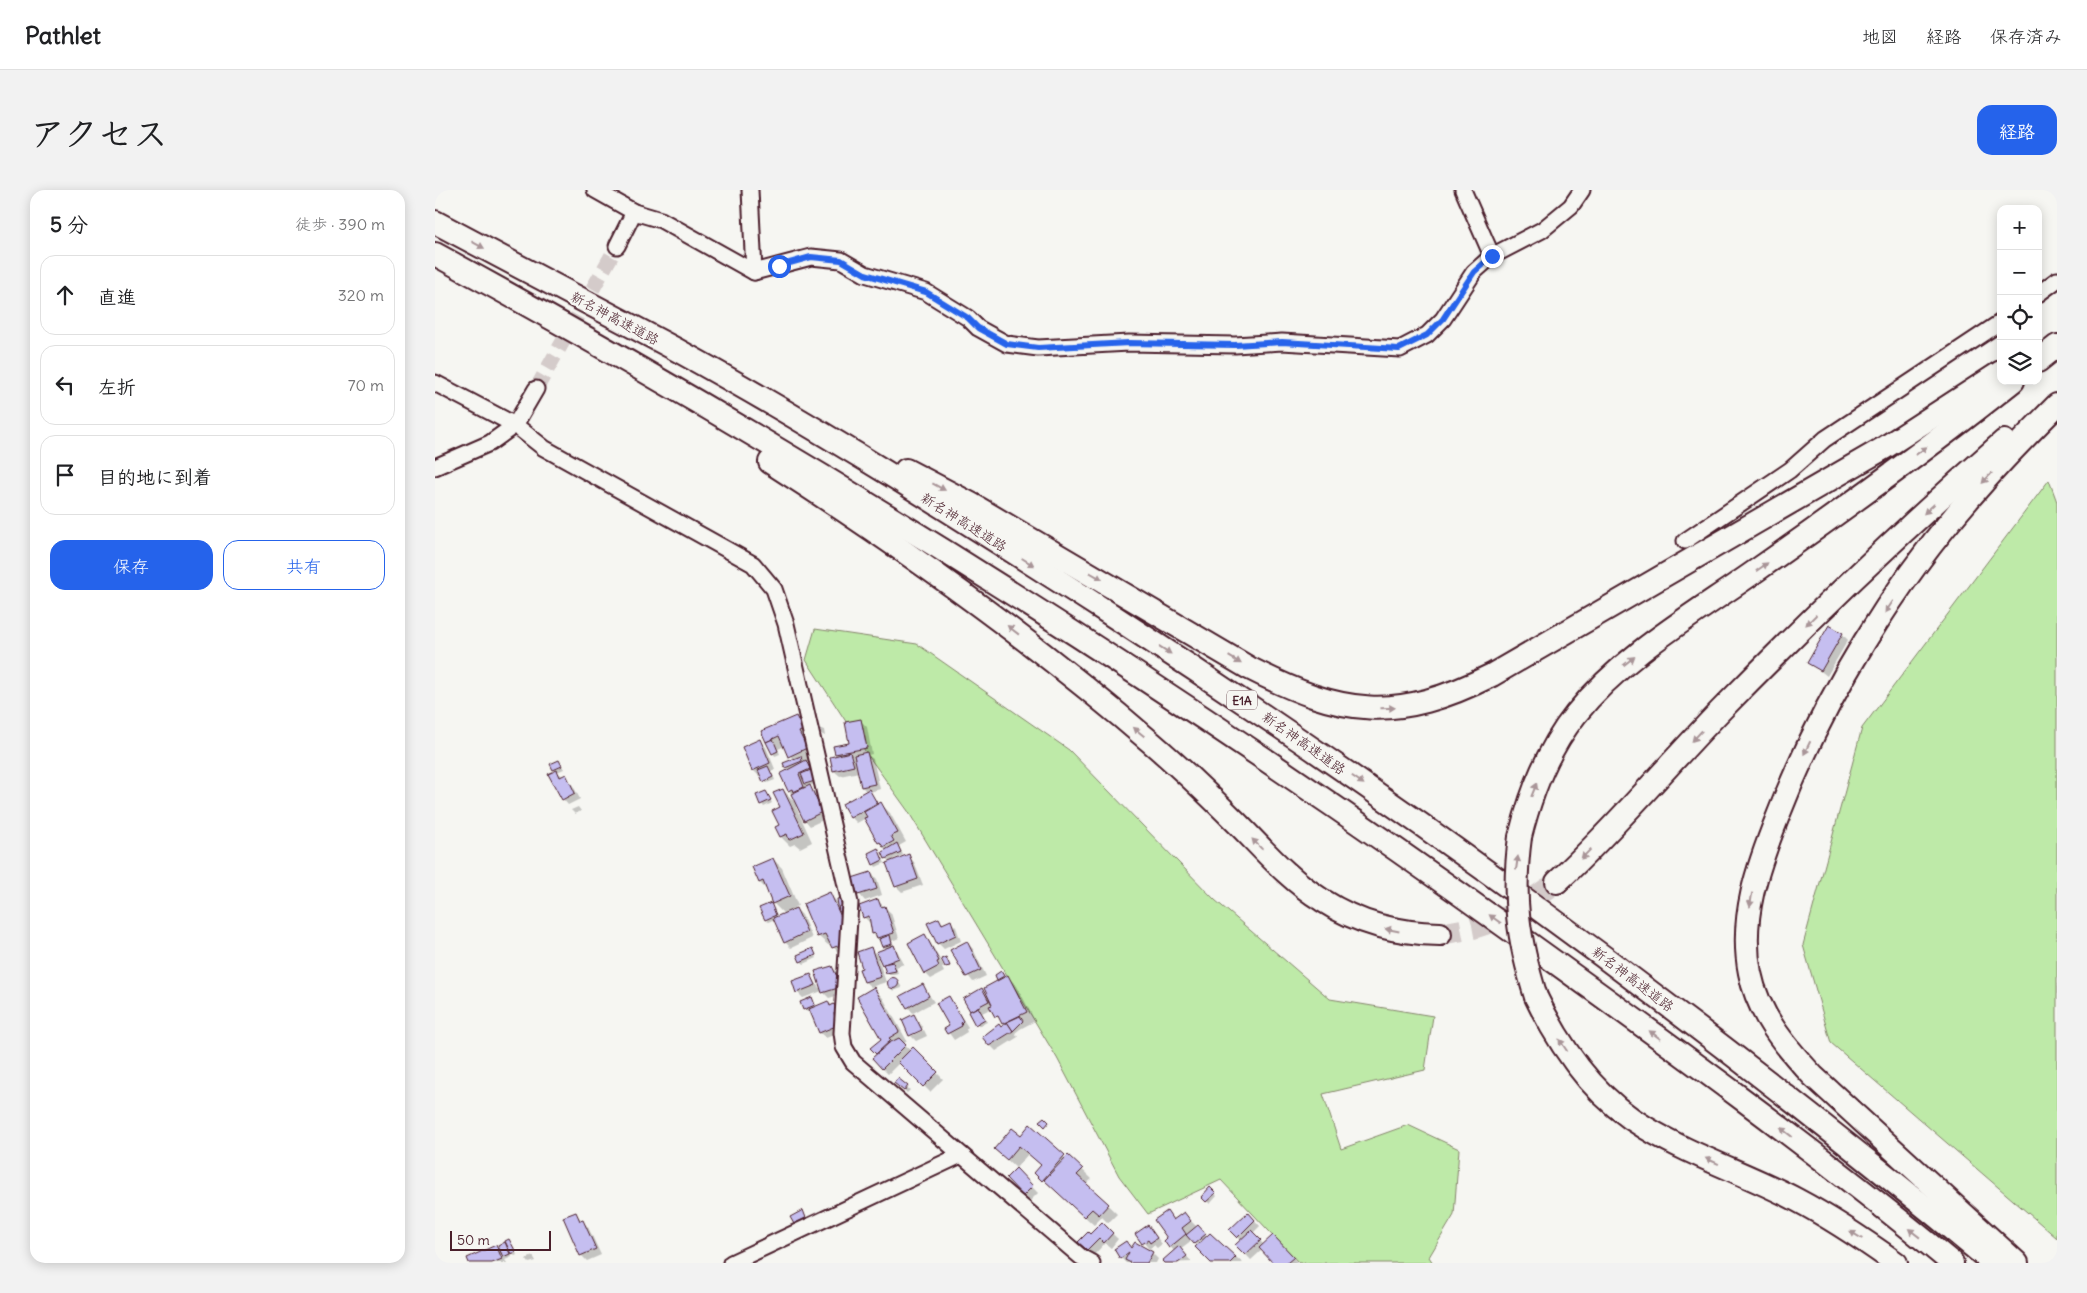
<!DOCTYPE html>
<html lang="ja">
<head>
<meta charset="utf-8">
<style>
	body { margin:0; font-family:Delius,"Klee One",sans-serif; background:#f2f2f2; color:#202124 }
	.controls { position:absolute; right:15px; top:15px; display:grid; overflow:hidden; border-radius:10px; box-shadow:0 2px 12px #0003 }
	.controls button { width:45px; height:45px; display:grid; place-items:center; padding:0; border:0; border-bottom:1px solid #e0e0e0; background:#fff; color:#202124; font:25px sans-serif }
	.scale { position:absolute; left:15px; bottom:12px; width:101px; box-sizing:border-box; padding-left:5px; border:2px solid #4a1f2b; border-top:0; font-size:14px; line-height:18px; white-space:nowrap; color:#4a1f2b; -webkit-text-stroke:4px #f6f6f2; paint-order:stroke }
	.stop { position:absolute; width:15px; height:15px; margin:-11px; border:4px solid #2563eb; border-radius:50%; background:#fff }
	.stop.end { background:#2563eb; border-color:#fff; box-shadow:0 1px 5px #0008 }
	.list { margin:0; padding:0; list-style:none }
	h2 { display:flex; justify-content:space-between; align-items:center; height:65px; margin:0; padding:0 20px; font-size:21px }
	h2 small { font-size:16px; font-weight:400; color:#757577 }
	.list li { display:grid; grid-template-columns:32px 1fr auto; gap:15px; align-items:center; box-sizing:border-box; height:80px; margin:0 10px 10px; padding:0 10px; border:1px solid #e0e0e0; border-radius:15px }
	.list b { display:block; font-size:19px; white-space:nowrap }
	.list em { font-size:16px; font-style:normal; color:#757577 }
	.actions { display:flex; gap:10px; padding:15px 20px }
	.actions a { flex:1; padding:11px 0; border:1px solid #2563eb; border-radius:15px; text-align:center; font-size:18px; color:#2563eb }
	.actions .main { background:#2563eb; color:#fff }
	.icon { flex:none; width:28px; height:28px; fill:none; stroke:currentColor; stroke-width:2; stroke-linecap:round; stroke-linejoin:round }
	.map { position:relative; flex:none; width:1622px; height:1073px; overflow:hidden; border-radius:15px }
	header { display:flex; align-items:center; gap:30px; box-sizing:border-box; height:70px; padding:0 25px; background:#fff; border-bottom:1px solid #e0e0e0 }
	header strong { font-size:24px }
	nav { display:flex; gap:28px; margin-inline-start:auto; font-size:18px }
	.intro { display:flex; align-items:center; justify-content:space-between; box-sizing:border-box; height:120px; padding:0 30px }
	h1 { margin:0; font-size:35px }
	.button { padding:12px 22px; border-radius:15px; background:#2563eb; color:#fff; font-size:18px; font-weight:700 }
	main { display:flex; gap:30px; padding:0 30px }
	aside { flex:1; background:#fff; border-radius:15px; box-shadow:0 2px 12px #0003 }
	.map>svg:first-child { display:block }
	.green { fill:#beeaa8; stroke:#84846a }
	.shadow { fill:#0003; fill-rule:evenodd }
	.building { fill:#c5bef0; stroke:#4a1f2b }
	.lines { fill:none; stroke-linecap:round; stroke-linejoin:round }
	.minor-tunnel { stroke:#d4cbca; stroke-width:15; stroke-dasharray:15 8; stroke-linecap:butt }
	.highway-tunnel { stroke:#d4cbca; stroke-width:22; stroke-dasharray:22 11; stroke-linecap:butt }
	.minor-casing { stroke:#4a1f2b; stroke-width:19 }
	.highway-casing { stroke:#4a1f2b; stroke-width:26 }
	.minor { stroke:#f6f6f2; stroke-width:15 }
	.highway { stroke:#f6f6f2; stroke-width:22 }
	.highway-bridge-casing { stroke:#4a1f2b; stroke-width:26; stroke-linecap:butt }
	.highway-bridge { stroke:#f6f6f2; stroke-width:22 }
	.oneway { fill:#a99598 }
	.route { stroke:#2563eb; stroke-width:6 }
	.labels { text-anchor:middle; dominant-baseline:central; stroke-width:5; stroke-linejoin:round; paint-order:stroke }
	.shield { fill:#f6f6f2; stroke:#7e6067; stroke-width:1 }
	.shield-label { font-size:12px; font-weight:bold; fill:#4a1f2b }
	.street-label { font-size:14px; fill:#4a1f2b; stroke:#f6f6f2 }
</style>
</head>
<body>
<header>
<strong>Pathlet</strong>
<nav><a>地図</a><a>経路</a><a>保存済み</a></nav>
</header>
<div class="intro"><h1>アクセス</h1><a class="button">経路</a></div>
<main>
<aside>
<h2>5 分<small>徒歩 · 390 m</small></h2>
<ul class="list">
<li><svg class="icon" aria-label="ahead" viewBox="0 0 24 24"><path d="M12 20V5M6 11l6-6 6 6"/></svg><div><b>直進</b></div><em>320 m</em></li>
<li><svg class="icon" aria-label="left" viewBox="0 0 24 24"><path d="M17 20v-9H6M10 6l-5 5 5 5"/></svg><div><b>左折</b></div><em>70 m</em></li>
<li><svg class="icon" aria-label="arrive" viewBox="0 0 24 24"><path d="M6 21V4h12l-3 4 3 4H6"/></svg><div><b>目的地に到着</b></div></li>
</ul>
<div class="actions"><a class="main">保存</a><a>共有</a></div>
</aside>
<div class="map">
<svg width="1622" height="1073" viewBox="0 0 1622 1073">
	<rect width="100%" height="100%" fill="#f6f6f2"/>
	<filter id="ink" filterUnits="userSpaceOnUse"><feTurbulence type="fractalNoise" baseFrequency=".02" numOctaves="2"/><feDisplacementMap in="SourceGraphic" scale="10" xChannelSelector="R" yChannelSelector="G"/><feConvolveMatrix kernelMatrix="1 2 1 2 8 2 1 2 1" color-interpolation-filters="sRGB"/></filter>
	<g filter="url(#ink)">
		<g class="green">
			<path d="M1614 290 1622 312V1048L1396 853 1368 755 1427 538Z"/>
			<path d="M380 439 482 454 634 560 780 710 895 809 998 826 990 880 888 904 906 959 973 935 1024 959 1019 1025 994 1067 998 1073H864L786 990 713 1024 684 986 622 868 473 621 432 564 371 470Z"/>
		</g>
		<g class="shadow">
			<path d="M1407 444 1413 450 1392 486 1374 472Z"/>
			<path d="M361 527 370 536 380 568 371 572 377 577 382 593 374 596 380 603 392 628 375 636 370 630 363 616 361 617 377 652 365 658 360 654 355 656 346 647 342 638 345 636 348 600 361 613 354 600V581L351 577 358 570 350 556 343 559 345 564 340 566 332 551ZM365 536H368L369 547Z"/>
			<path d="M426 531 432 537 437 564 433 565 438 569 445 599 435 602 444 615 446 614 455 623 471 652 464 656 468 665 458 669 459 671 473 666 479 672 488 695 467 702 461 696 455 672 451 668 452 661 444 652 431 628 422 633 416 627 432 602 427 597 424 582 405 586 399 581 403 566 401 564 416 554Z"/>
			<path d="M384 538 389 540 390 546 386 544Z"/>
			<path d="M325 551 331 557 340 579 336 581 340 590 332 593 327 585 324 586 318 580 308 558Z"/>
			<path d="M124 571 129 579 122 582 136 592 145 609 133 615 128 609 121 582 117 575Z"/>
			<path d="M331 602 337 613 329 617 327 614Z"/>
			<path d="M143 617 146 621 140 624 136 620Z"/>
			<path d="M443 660 450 673 441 677 439 674Z"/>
			<path d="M338 669 347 678 363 716 359 717 367 725 377 748 356 758 350 752 340 729 333 732 331 729 335 714 343 727 349 724 338 713 334 702 325 693 318 678Z"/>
			<path d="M436 683 442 689 447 705 430 711 425 705 419 689Z"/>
			<path d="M394 704 404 714 409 709 407 767 396 754 393 755 383 746Z"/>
			<path d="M443 711 456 723 464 748 457 751 469 774 461 777 463 783 455 785 445 768 443 769 451 792 436 797 430 792 429 779 436 759 445 768 452 759 438 744 436 737 438 736 437 732 435 733 429 727Z"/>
			<path d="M504 730 509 734 515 731 521 737 526 751 509 759 503 753Z"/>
			<path d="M489 746 495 752 509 777 507 778 509 782 496 789 490 783Z"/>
			<path d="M532 753 538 759 551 786 538 792 531 783Z"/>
			<path d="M377 760 382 768 369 774 366 771Z"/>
			<path d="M397 777 403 783 409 797 408 804 394 808 387 801 368 808 362 802 376 785 384 798 386 797Z"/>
			<path d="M566 783 570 788 573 787 582 796 600 831 585 839 580 843 583 847 561 861 555 855 570 836 557 818 547 823 552 832 544 836 536 820 547 800 554 807 565 791 563 789Z"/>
			<path d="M462 789 467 798 458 801 453 792Z"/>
			<path d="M488 796 499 812 478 823 473 817Z"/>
			<path d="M439 799 448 808 472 851 468 854 476 861 478 859 508 889 495 902 465 872 453 884 438 869 443 865 437 858 447 849Z"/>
			<path d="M514 808 533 837 531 839 532 842 519 850 511 839 516 836Z"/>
			<path d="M377 809 382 817 393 812 404 822 406 842 391 848 385 843 376 820 372 822 369 819Z"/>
			<path d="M479 826 488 838 475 846V845Z"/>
			<path d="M489 840 492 846 481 851 476 846Z"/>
			<path d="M463 890 475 900 472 903 463 895Z"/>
			<path d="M595 936 631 969 633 966 657 989 651 994 682 1024 673 1033 667 1027 659 1035 601 983 607 976 593 964 581 978 570 968Z"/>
			<path d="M581 980 603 1003 595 1011 573 988Z"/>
			<path d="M775 999 782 1006 775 1014 767 1007Z"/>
			<path d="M368 1022 373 1031 363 1036 357 1027Z"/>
			<path d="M140 1023 153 1037 166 1065 152 1071 146 1065Z"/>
			<path d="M732 1023 739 1031 754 1029 772 1047 775 1045 808 1073H779L757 1050 745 1059 757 1072 730 1073 729 1071 740 1062 730 1051 734 1048Z"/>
			<path d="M813 1023 825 1036 818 1043 829 1055 838 1046 863 1073H840L827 1060 816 1070 802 1055 807 1051 796 1040Z"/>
			<path d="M667 1034 683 1049 676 1058 670 1053 659 1065 645 1052 655 1046Z"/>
			<path d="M713 1036 727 1054 722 1058 719 1055 714 1059 702 1044Z"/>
			<path d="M74 1050 82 1065 80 1066 74 1060 77 1067 70 1070 72 1073H35L33 1069 61 1056 67 1062 69 1054 75 1060Z"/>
			<path d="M691 1052 698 1059 717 1063 723 1069 721 1073H691L686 1068Z"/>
			<path d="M98 1066 101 1071 94 1073 91 1069Z"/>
		</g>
		<g class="building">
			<path d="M1394 435 1408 443 1386 481 1372 473Z"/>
			<path d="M361 526 368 540 364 542 372 558 353 567 344 546 331 552 326 541Z"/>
			<path d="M426 529 432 558 400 564 398 556 414 553 410 532Z"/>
			<path d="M325 549 335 573 317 581 307 557Z"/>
			<path d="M338 549 343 561 337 564 331 552Z"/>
			<path d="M415 562 419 576 398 581 395 567Z"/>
			<path d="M432 562 440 594 426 597 419 565Z"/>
			<path d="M366 566 367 571 350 578 348 573Z"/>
			<path d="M124 570 127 576 118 580 115 574Z"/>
			<path d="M371 570 375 579 364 584 369 597 358 602 357 599 353 601 345 584Z"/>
			<path d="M333 576 338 587 328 592 323 580Z"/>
			<path d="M122 580 125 587 131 584 140 603 127 610 113 584Z"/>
			<path d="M376 580 380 591 370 594 366 584Z"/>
			<path d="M375 595 387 622 369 631 356 604Z"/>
			<path d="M348 599 369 643 354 650 352 644 345 647 340 637 344 635 337 621 345 617 338 603Z"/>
			<path d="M434 599 442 613 415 628 407 614Z"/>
			<path d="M331 601 336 610 325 615 321 605Z"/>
			<path d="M446 612 463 643 456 646 459 651 448 657 445 652 443 653 429 628 432 627 429 622Z"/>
			<path d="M462 653 466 662 450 669 447 662Z"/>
			<path d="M443 658 448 670 438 675 433 663Z"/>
			<path d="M474 664 483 689 460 697 451 673Z"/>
			<path d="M338 668 355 706 337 714 328 691 324 693 317 677Z"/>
			<path d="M436 682 442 699 423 705 417 688Z"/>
			<path d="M395 702 409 734 408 754 397 758 390 744 382 747 368 714Z"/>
			<path d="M409 708 411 721 404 722 402 709Z"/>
			<path d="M443 709 446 717 450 716 459 743 442 748 440 743 437 744 434 726 428 728 424 716Z"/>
			<path d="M336 713 341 725 330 730 324 718Z"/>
			<path d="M361 718 372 742 349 753 338 728Z"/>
			<path d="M504 728 507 734 516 730 521 745 502 754 492 733Z"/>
			<path d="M490 744 504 771 502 772 504 776 489 784 473 753Z"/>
			<path d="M455 745 457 754 447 757 444 749Z"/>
			<path d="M532 751 546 780 531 787 515 760Z"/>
			<path d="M459 755 464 768 447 775 441 762Z"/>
			<path d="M436 757 446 787 429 792 424 779 427 778 422 762Z"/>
			<path d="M378 758 381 765 365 772 362 765Z"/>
			<path d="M511 767 515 776 510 777 506 769Z"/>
			<path d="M458 772 461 781 451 783 448 774Z"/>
			<path d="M397 776 404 791 401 792 403 798 387 803 380 781Z"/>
			<path d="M566 781 569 786 562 790 560 785Z"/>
			<path d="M376 784 381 795 361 803 357 791Z"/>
			<path d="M573 785 592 822 567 834 563 826 560 827 554 816 557 815 549 798Z"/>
			<circle cx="458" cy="793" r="5.5"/>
			<path d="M488 794 494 806 472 818 465 806Z"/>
			<path d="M439 797 464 842 454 848 456 850 441 864 435 858 446 849 422 807Z"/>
			<path d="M547 798 554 811 535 821 528 809Z"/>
			<path d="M514 806 528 831 526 833 527 836 512 844 509 839 514 836 501 813Z"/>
			<path d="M377 807 380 815 368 820 365 812Z"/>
			<path d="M393 811 395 816 399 814 402 821 399 823 401 836 384 843 374 819Z"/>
			<path d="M543 817 550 829 540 835 533 822Z"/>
			<path d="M479 824 487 840 474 846 467 830Z"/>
			<path d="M585 826 588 831 578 841 572 832Z"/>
			<path d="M572 832 578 841 554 856 547 847 564 834 566 837Z"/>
			<path d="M464 848 471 855 447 879 437 868 454 853Z"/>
			<path d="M478 857 503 882 488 897 463 872Z"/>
			<path d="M463 888 473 896 469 901 459 893Z"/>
			<path d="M609 927 614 932 610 937 604 931Z"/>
			<path d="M595 934 630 965 607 991 599 983 606 975 584 956 572 970 559 959 577 938 586 945Z"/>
			<path d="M633 965 648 979 642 985 674 1014 664 1025 657 1019 649 1027 609 990Z"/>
			<path d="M581 978 598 996 588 1006 571 988Z"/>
			<path d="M775 997 781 1003 771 1012 766 1007Z"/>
			<path d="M368 1020 371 1028 359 1034 355 1027Z"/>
			<path d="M732 1021 738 1030 749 1022 756 1031 747 1038 751 1044 734 1058 729 1051 732 1048 719 1030Z"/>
			<path d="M141 1022 145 1031 148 1030 161 1059 145 1066 128 1027Z"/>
			<path d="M813 1022 820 1030 802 1048 794 1040Z"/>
			<path d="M667 1032 678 1043 669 1053 664 1048 652 1060 643 1052 653 1042 655 1044Z"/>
			<path d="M713 1035 722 1048 715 1053 713 1050 707 1054 700 1044Z"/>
			<path d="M763 1035 771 1044 759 1054 751 1045Z"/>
			<path d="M816 1040 826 1050 810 1065 800 1055Z"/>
			<path d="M775 1043 801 1067 795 1073H776L760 1057Z"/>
			<path d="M838 1045 859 1067 852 1073H838L824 1058Z"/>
			<path d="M74 1049 81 1062 76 1064 70 1051Z"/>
			<path d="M691 1051 696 1058 700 1052 718 1062 712 1073H696L690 1070 694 1062 685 1069 679 1059Z"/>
			<path d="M70 1052 75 1064 68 1067 63 1056Z"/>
			<path d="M61 1055 67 1069 57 1073H34L32 1068Z"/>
			<path d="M744 1056 752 1066 743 1073H729L727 1071Z"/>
		</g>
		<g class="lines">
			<path class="minor-tunnel" d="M101 199 182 56"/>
			<path class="highway-tunnel" d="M1005 744 1038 738 1072 727 1122 692"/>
			<defs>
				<g id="minor">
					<path d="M160 0 199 22 226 30 319 82 376 67 406 70 430 84 491 102 533 128 543 138 572 154 603 158 694 153 800 155 847 152 965 159 992 145 1008 129 1039 82 1057 66 1107 40 1136 16 1147 0"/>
					<path d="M315 0 319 82"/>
					<path d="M1028 0 1057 66"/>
					<path d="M182 56 199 22"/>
					<path d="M1603 104 1622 90"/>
					<path d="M0 193 80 235 109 258 318 374 339 399 351 434 415 713 407 843 409 857 418 872 646 1067 657 1073"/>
					<path d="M0 277 55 253 80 235 101 199"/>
					<path d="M1250 351 1355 280 1390 249 1566 132"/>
					<path d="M296 1073 526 965"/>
				</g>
				<g id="highway">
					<path d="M0 32C80 75 162 117 242 160 388 240 529 330 669 420 978 620 1275 838 1558 1073"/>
					<path d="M0 64C376 268 738 498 1085 747 1231 852 1378 958 1517 1073"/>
					<path d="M1603 171 1622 156"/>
					<path d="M335 272C469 358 598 450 718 554 747 579 774 605 801 632 828 659 853 689 887 710 924 734 961 743 1005 744"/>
					<path d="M471 280 536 314 814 478C908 526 961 533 1057 485L1449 258 1566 182"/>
					<path d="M1085 647C1096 602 1112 560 1141 524 1189 464 1260 424 1322 380 1408 320 1495 257 1578 191"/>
					<path d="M1122 692C1180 638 1231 577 1286 520 1377 427 1471 337 1569 251"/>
					<path d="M1101 807C1126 859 1161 909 1211 938 1259 967 1313 984 1362 1010 1396 1028 1429 1050 1461 1073"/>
					<path d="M1582 1073 1378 886C1350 856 1323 824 1315 783 1304 728 1323 676 1343 626 1389 507 1460 391 1546 295 1570 267 1596 241 1622 215"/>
				</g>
			</defs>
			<use href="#minor" class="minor-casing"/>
			<use href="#highway" class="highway-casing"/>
			<use href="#minor" class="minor"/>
			<use href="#highway" class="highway"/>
			<defs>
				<path id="highway-bridge" d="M1085 647C1077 707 1083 749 1101 807"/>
			</defs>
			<use href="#highway-bridge" class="highway-bridge-casing"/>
			<use href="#highway-bridge" class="highway-bridge"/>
		</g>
		<defs><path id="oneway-solid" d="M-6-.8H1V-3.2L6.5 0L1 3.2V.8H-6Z" transform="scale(1.25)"/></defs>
		<g class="oneway">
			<use href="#oneway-solid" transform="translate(43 55) rotate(28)"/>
			<use href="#oneway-solid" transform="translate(1486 261) rotate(-36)"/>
			<use href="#oneway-solid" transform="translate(1552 288) rotate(133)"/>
			<use href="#oneway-solid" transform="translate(504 297) rotate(28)"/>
			<use href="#oneway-solid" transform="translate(1494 319) rotate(137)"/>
			<use href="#oneway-solid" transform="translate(593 372) rotate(32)"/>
			<use href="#oneway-solid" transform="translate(1327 377) rotate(-35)"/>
			<use href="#oneway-solid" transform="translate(661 386) rotate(30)"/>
			<use href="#oneway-solid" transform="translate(1454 417) rotate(124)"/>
			<use href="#oneway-solid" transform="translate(1376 430) rotate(135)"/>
			<use href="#oneway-solid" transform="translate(578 440) rotate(-142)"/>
			<use href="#oneway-solid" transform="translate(730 460) rotate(33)"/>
			<use href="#oneway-solid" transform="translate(800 470) rotate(31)"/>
			<use href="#oneway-solid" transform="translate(1194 471) rotate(-38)"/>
			<use href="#oneway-solid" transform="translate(953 518) rotate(-2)"/>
			<use href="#oneway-solid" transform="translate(704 542) rotate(-140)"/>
			<use href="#oneway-solid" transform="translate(1262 546) rotate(133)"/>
			<use href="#oneway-solid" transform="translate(1372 558) rotate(116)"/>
			<use href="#oneway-solid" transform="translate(923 590) rotate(35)"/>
			<use href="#oneway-solid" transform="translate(1099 600) rotate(-68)"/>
			<use href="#oneway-solid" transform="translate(822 654) rotate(-134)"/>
			<use href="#oneway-solid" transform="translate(1151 664) rotate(134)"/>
			<use href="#oneway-solid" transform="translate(1082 673) rotate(-82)"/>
			<use href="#oneway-solid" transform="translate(1316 710) rotate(99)"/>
			<use href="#oneway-solid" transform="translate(1060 729) rotate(-144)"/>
			<use href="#oneway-solid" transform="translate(957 740) rotate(-169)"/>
			<use href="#oneway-solid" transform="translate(1220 845) rotate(-144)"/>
			<use href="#oneway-solid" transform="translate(1128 855) rotate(-124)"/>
			<use href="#oneway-solid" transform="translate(1351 942) rotate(-142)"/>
			<use href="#oneway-solid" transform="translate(1277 971) rotate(-156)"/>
			<use href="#oneway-solid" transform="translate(1479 1043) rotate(-142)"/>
			<use href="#oneway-solid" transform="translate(1421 1045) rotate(-148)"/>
		</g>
	</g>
	<g class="lines" filter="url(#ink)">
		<path class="route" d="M344 76 376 67 406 70 430 84 491 102 533 128 543 138 572 154 603 158 694 153 800 155 847 152 964 159 992 145 1008 129 1039 82 1057 66"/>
	</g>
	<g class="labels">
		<rect class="shield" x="792" y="500.5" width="30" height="19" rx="4"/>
		<g class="shield-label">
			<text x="807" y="510">E1A</text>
		</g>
		<g class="street-label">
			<text transform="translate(180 128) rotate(28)">新名神高速道路</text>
			<text transform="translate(529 332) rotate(32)">新名神高速道路</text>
			<text transform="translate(869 553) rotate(35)">新名神高速道路</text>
			<text transform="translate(1198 789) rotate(37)">新名神高速道路</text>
		</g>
	</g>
</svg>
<div class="controls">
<button>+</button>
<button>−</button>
<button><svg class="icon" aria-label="locate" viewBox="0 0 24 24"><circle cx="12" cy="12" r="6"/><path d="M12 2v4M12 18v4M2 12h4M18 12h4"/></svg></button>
<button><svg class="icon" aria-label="layers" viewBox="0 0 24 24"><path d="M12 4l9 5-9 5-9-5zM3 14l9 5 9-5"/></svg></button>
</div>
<div class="scale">50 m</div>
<div class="stop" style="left:344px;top:76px"></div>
<div class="stop end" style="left:1057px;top:66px"></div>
</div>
</main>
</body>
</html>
